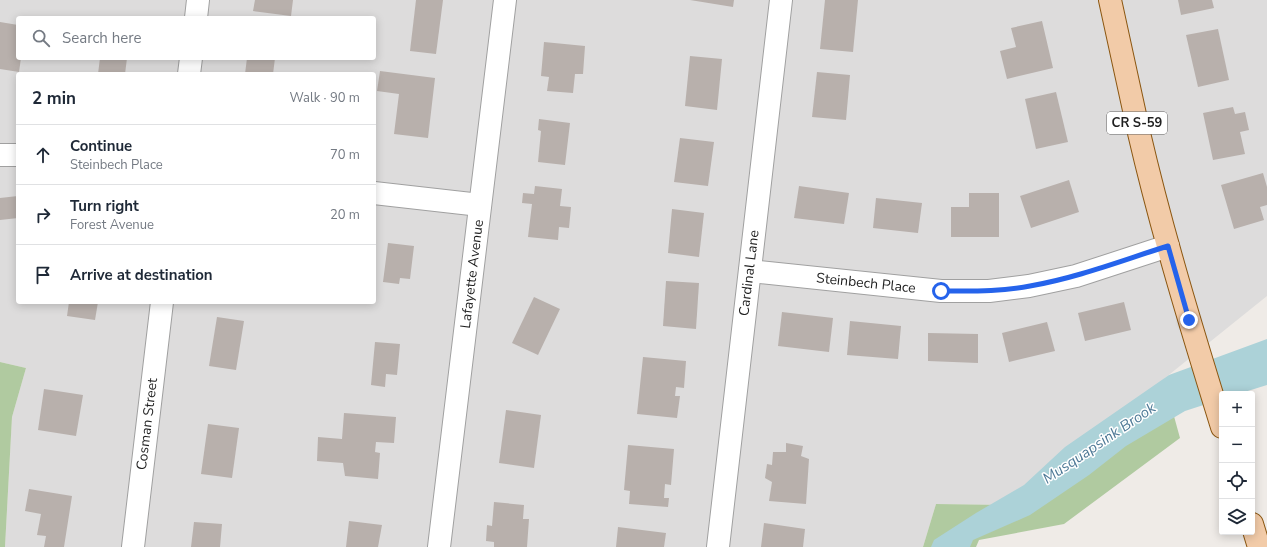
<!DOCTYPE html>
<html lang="en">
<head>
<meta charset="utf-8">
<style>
	body { margin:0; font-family:"Nunito Sans",sans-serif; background:#f2f2f3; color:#1f2937 }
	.controls { position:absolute; right:12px; bottom:12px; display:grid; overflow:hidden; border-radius:4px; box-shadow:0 2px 10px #0003 }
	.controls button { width:36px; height:36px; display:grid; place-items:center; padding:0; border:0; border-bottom:1px solid #e0e1e3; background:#fff; color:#1f2937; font:20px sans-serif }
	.stop { position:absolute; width:12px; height:12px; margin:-9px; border:3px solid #2563eb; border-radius:50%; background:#fff }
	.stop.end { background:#2563eb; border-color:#fff; box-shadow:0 1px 4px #0008 }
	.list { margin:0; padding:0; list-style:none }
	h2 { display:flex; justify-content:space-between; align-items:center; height:52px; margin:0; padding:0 16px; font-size:17px }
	h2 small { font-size:13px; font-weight:400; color:#747a83 }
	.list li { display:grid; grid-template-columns:26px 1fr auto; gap:12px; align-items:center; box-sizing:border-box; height:60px; padding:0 16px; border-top:1px solid #e0e1e3 }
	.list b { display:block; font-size:15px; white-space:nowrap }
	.list p { margin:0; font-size:13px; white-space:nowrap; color:#747a83 }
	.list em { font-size:13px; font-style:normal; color:#747a83 }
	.icon { flex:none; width:22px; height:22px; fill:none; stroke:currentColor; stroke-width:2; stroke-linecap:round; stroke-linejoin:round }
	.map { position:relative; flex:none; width:1267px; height:547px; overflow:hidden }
	.search { position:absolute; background:#fff; box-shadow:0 2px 10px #0003; left:16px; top:16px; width:360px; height:44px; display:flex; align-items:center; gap:10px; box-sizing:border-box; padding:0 14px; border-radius:4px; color:#747a83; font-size:15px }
	.panel { position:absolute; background:#fff; box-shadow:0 2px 10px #0003; left:16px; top:72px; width:360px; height:232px; border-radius:4px }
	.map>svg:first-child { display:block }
	.residential { fill:#dddcdc; fill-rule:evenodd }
	.forest { fill:#b0caa0 }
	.water { fill:#acd2d8 }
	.building { fill:#b8b0ac }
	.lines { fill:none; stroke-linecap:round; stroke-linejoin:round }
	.street-casing { stroke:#a0a0a0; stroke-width:24 }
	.primary-casing { stroke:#8b5610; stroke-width:24 }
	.street { stroke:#fff; stroke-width:22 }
	.primary { stroke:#f2cba8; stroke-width:22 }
	.route { stroke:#2563eb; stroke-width:5 }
	.labels { text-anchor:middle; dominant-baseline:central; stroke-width:3; stroke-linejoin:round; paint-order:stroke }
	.shield { fill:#fff; stroke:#626262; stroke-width:1 }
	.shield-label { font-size:13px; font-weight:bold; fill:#1f1f1f }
	.street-label { font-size:14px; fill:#1f1f1f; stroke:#fff }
	.water-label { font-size:15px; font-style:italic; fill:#4e7996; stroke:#fff }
</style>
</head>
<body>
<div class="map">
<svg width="1267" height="547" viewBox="0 0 1267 547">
	<rect width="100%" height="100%" fill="#efebe7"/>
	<path class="residential" d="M0 0H1267V296L1007 505 936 504 923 547H5L12 417 26 368 0 362ZM18 18H374V58H18ZM18 74H374V302H18Z"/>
	<g class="forest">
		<path d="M0 362 26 368 12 417 5 547H0Z"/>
		<path d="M1172 409 1180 438 1064 524 979 540 976 547H923L936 504 1007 505Z"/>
	</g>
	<path class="water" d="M1267 339V385L1238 394H1222V399L1185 411 1126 446 1089 475 1030 515 973 540 970 547H931L934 540 976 513 1024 485 1065 447 1169 375Z"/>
	<g class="building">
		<path d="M255 0H293L291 16 253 11Z"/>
		<path d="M416 0H443L436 54 410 51Z"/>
		<path d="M690 0H734L733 7Z"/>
		<path d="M825 0H858L853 52 820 49Z"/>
		<path d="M1178 0H1212L1214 8 1181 15Z"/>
		<path d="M1042 21 1053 68 1007 79 1000 51 1016 47 1011 28Z"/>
		<path d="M0 22 18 25 16 49H18V58H21L19 72 0 69Z"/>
		<path d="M1218 29 1229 80 1198 87 1186 35Z"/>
		<path d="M544 42 585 46 583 74H575L573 93 547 91 549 77 541 76Z"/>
		<path d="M690 56 722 59 717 110 685 106Z"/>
		<path d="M100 58H127L125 74H98Z"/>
		<path d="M247 58H275L273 74H245Z"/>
		<path d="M380 71 435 78 428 138 394 134 399 94 377 91Z"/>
		<path d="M817 72 850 75 846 120 812 117Z"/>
		<path d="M1056 92 1068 142 1036 149 1025 99Z"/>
		<path d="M1233 107 1235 114 1245 112 1249 130 1240 132 1245 154 1213 160 1203 113Z"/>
		<path d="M539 119 570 123 565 165 538 162 541 131 538 130Z"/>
		<path d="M680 138 714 142 708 186 674 182Z"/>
		<path d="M1263 173 1267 187V205L1260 207 1264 220 1234 229 1221 185Z"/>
		<path d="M1069 180 1079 212 1031 228 1020 196Z"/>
		<path d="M535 186 562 189 560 206 571 207 569 228 559 227 558 240 528 237 532 204 522 203 523 193 534 194Z"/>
		<path d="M799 186 849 193 844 224 794 218Z"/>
		<path d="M969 193H999V237H951V207H969Z"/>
		<path d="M18 196V218L0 220V198Z"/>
		<path d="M876 198 922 203 918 233 873 228Z"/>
		<path d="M672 209 704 213 699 257 668 253Z"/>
		<path d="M388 243 414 246 410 279 400 278 399 284 383 282Z"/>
		<path d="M666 281 699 283 696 329 663 326Z"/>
		<path d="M534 297 560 309 538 355 512 343Z"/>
		<path d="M69 302H98L95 320 67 316Z"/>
		<path d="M1124 302 1131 330 1085 341 1078 313Z"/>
		<path d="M782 312 833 318 829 352 778 346Z"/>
		<path d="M217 317 244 321 236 370 209 366Z"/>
		<path d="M850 321 901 326 898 359 847 355Z"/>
		<path d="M1047 322 1055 351 1009 362 1002 333Z"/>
		<path d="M928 333 978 334V363L928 361Z"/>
		<path d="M375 342 400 344 397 375 386 374 385 387 371 385Z"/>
		<path d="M643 357 686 361 684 388 676 387 675 396H680L677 418 637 414Z"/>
		<path d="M44 389 83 395 76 436 38 430Z"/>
		<path d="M506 410 541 415 534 468 499 463Z"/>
		<path d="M344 413 396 417 394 443 376 442 375 452 380 453 378 479 345 476 343 463 317 461 318 437 342 439Z"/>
		<path d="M208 424 239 428 232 478 201 474Z"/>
		<path d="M786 443 803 446 801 456 809 459 806 504 769 501 772 482 765 478 767 464 772 465 773 452H786Z"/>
		<path d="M628 445 674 449 671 485 665 484 664 498H669L668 507 629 504 630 491 624 490Z"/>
		<path d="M29 489 72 496 64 547H44L46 536 37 535 41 514 25 511Z"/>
		<path d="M494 502 524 505 523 519H529L527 547H494V542L486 541 487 525 492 526Z"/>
		<path d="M349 521 382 525 378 547H346Z"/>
		<path d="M194 522 222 524 220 547H191Z"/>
		<path d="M764 523 805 529 803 547H761Z"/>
		<path d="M618 527 666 533 664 547H616Z"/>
	</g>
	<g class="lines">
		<defs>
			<g id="street">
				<path d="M196 18 198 0"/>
				<path d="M189 74 191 58"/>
				<path d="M0 155H18"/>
				<path d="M374 193 480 205"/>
				<path d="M750 271 941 291H989L1029 286 1076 276 1168 246"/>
				<path d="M133 547 162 302"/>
				<path d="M439 547 505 0"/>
				<path d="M718 547 781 0"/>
			</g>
			<g id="primary">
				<path d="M1110 0C1120 44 1129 89 1139 133 1162 232 1192 330 1222 427"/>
				<path d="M1252 524 1259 547"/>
			</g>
		</defs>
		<use href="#street" class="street-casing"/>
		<use href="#primary" class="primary-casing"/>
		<use href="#street" class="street"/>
		<use href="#primary" class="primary"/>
	</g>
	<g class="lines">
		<path class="route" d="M941 291C971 291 1000 292 1030 286 1077 278 1123 260 1168 246L1189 320"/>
	</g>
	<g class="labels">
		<rect class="shield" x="1107" y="112" width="60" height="22" rx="3"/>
		<g class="shield-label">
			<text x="1137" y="123">CR S-59</text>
		</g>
		<g class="street-label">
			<text transform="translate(749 273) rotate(-83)">Cardinal Lane</text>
			<text transform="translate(472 274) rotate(-83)">Lafayette Avenue</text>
			<text transform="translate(866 283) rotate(6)">Steinbech Place</text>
			<text transform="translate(147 424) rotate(-83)">Cosman Street</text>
		</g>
		<g class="water-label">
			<text transform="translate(1099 443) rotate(-34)">Musquapsink Brook</text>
		</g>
	</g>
</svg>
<div class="controls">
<button>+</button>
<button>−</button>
<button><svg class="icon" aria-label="locate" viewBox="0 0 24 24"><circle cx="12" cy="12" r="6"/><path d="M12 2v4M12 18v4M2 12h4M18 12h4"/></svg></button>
<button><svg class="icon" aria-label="layers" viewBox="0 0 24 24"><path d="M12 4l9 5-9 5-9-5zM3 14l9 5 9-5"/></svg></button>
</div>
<div class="stop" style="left:941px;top:291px"></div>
<div class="stop end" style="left:1189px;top:320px"></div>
<div class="search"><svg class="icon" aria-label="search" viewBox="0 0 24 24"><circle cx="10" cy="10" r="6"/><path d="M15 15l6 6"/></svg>Search here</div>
<section class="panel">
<h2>2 min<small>Walk · 90 m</small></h2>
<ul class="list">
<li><svg class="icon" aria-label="ahead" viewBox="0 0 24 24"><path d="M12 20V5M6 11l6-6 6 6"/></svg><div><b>Continue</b><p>Steinbech Place</p></div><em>70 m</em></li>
<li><svg class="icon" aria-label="right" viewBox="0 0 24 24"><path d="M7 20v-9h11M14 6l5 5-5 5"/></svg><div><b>Turn right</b><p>Forest Avenue</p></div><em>20 m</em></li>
<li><svg class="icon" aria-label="arrive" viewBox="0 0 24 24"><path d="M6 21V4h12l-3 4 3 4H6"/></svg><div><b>Arrive at destination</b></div></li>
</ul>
</section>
</div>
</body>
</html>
